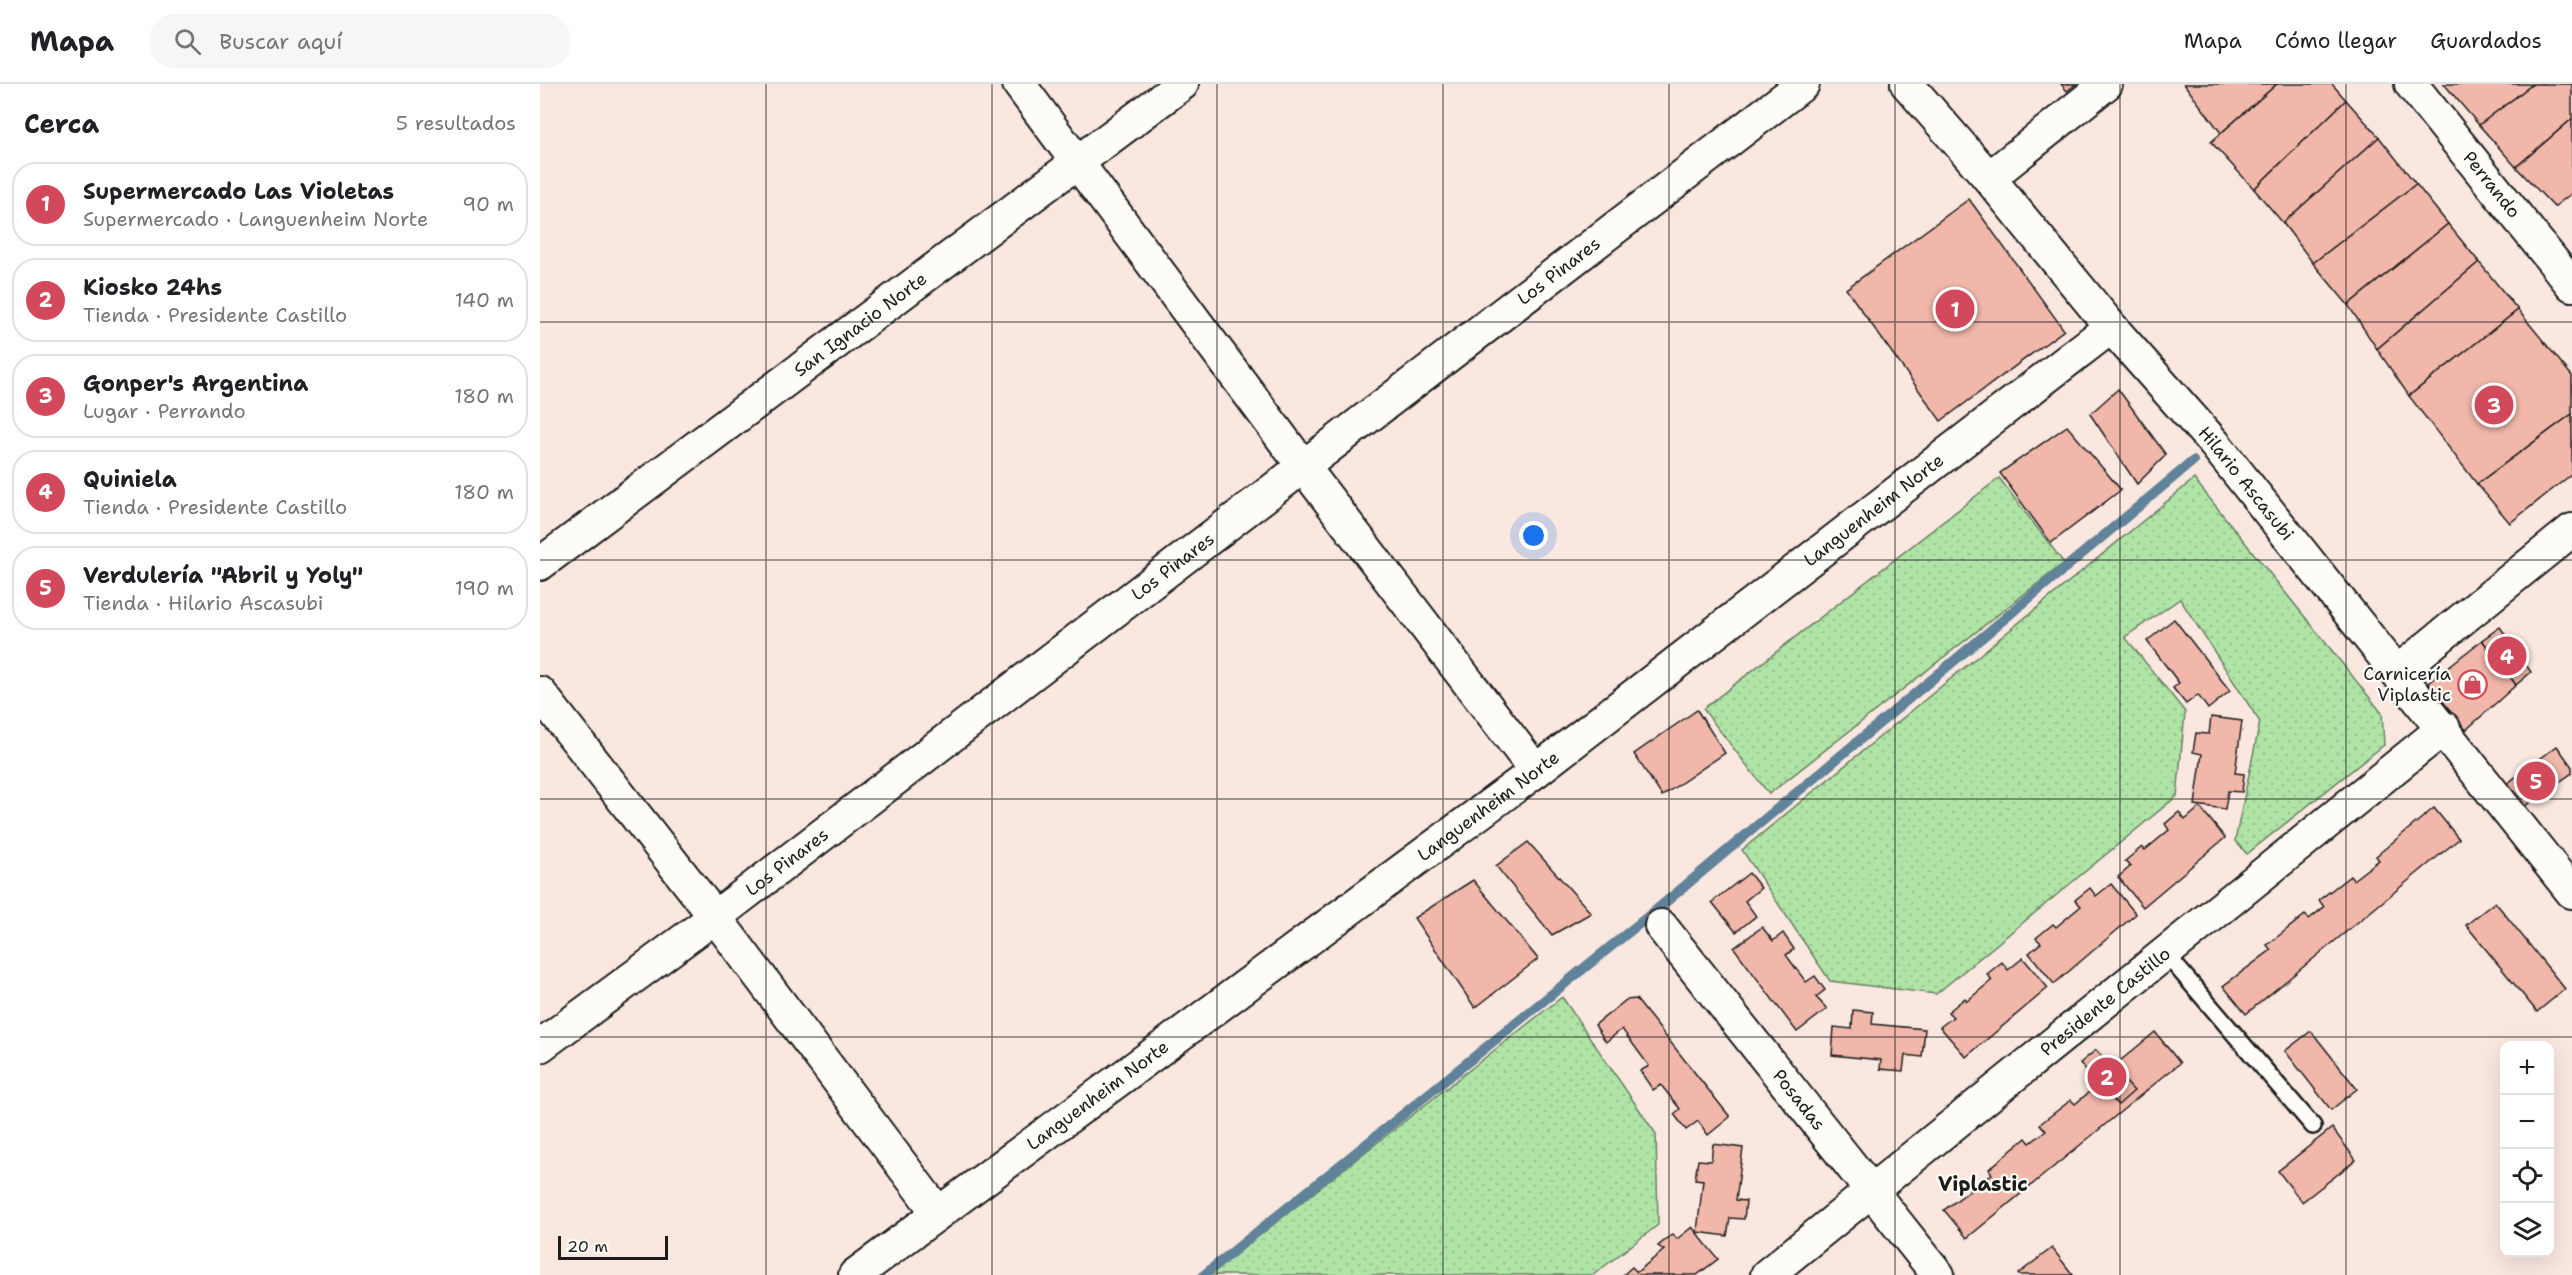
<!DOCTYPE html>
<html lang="es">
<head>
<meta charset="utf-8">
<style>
	body { margin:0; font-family:"Shantell Sans",sans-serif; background:#f6f6f6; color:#202124 }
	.controls { position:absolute; right:18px; bottom:18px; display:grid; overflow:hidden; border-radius:12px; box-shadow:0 6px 24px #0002 }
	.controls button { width:54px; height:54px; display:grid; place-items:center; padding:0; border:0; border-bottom:2px solid #e0e0e0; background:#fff; color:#202124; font:30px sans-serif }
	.scale { position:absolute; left:18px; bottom:15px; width:110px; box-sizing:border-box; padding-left:6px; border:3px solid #1c1c1c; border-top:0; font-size:16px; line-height:21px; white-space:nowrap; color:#1c1c1c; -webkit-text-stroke:4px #fdfcf7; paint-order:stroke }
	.you { position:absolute; left:994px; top:452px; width:21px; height:21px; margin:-15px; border:4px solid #fff; border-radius:50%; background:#1a73e8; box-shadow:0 0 0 9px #1a73e833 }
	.badge { display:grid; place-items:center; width:39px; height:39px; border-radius:50%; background:#d1495b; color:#fff; font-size:20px; font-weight:700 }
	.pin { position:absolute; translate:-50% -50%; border:3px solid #fff; box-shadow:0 2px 6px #0006 }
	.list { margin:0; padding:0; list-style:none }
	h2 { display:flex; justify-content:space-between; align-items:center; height:78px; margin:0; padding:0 24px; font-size:26px }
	h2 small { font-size:20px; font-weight:400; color:#757577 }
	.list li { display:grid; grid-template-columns:39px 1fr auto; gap:18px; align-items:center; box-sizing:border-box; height:84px; margin:0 12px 12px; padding:0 12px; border:2px solid #e0e0e0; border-radius:24px }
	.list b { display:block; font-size:22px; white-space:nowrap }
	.list p { margin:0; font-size:20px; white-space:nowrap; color:#757577 }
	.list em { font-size:20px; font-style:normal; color:#757577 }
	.icon { flex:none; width:33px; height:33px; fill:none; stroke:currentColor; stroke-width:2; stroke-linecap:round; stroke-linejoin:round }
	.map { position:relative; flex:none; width:2032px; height:1191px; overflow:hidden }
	header { display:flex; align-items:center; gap:36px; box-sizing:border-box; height:84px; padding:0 30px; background:#fff; border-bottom:2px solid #e0e0e0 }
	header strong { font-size:28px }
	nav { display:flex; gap:33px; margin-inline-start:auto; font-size:21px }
	.search { width:420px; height:54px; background:#f6f6f6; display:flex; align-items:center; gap:15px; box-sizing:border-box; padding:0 21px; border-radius:24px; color:#757577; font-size:22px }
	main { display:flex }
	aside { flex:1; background:#fff }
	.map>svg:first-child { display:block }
	.park { fill:url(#park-dots); stroke:#668061; stroke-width:1.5 }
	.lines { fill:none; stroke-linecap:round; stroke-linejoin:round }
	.stream { stroke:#61839a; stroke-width:10 }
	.building { fill:#f1b7aa; stroke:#1c1c1c; stroke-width:1.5 }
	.lane-casing { stroke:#1c1c1c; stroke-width:20 }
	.street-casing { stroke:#1c1c1c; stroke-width:36 }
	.lane { stroke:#fdfcf7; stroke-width:15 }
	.street { stroke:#fdfcf7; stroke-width:32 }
	.grid { fill:none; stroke:#1c1c1c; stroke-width:1.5; stroke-opacity:0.55 }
	.labels { text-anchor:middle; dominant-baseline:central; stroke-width:4.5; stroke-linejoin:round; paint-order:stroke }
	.street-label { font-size:18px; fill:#1c1c1c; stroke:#fdfcf7 }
	.poi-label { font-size:18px; fill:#1c1c1c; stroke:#fdfcf7; text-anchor:end }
	.neighbourhood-label { font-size:20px; font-weight:bold; fill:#1c1c1c; stroke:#fdfcf7 }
</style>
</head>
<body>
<header>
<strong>Mapa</strong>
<div class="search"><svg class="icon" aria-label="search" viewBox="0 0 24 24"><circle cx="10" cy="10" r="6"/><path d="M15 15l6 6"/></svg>Buscar aquí</div>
<nav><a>Mapa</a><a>Cómo llegar</a><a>Guardados</a></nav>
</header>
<main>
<aside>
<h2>Cerca<small>5 resultados</small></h2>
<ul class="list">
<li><span class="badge">1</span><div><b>Supermercado Las Violetas</b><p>Supermercado · Languenheim Norte</p></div><em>90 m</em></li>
<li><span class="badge">2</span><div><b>Kiosko 24hs</b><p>Tienda · Presidente Castillo</p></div><em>140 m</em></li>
<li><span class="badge">3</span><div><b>Gonper's Argentina</b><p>Lugar · Perrando</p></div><em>180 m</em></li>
<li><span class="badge">4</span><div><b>Quiniela</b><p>Tienda · Presidente Castillo</p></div><em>180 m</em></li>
<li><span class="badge">5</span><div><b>Verdulería &quot;Abril y Yoly&quot;</b><p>Tienda · Hilario Ascasubi</p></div><em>190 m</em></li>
</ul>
</aside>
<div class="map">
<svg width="2032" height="1191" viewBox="0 0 2032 1191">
	<defs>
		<pattern id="park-dots" width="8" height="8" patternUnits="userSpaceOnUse" patternTransform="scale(1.5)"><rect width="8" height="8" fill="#afe4a6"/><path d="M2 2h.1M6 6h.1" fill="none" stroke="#96c38e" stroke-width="1.8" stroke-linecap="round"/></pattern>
	</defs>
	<rect width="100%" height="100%" fill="#f9e7e0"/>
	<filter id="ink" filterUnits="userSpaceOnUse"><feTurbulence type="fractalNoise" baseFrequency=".0167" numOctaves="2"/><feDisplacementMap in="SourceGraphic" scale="12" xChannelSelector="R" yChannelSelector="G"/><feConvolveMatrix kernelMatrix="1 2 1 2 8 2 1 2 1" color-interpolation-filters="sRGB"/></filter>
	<g filter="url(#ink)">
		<g class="park">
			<path d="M1459 394 1524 479 1229 710 1163 625Z"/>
			<path d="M1654 395 1842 629 1844 661 1707 770 1695 757 1720 638 1640 515 1585 553 1645 628 1637 712 1396 910 1290 897 1202 766Z"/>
			<path d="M1022 913 1116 1050 1118 1141 1053 1191H669Z"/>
		</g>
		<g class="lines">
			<path class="stream" d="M664 1191 1121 822 1653 377"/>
		</g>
		<g class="building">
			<path d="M1521 0H1536L1527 7Z"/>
			<path d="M1644 0H1737L1681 49Z"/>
			<path d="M1737 0H1792L1806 16 1714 105 1671 58Z"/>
			<path d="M1904 0H1993L1939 41Z"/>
			<path d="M1993 0H2032V35L1976 83 1939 41Z"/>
			<path d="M1806 16 1839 53 1743 139 1714 105Z"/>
			<path d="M2032 35V109L2014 123 1976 83Z"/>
			<path d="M1839 53 1876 100 1773 179 1743 139Z"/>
			<path d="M1876 100 1908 140 1808 221 1773 179Z"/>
			<path d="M1429 115 1524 246 1401 337 1306 205Z"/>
			<path d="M1908 140 1939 178 1837 265 1808 221Z"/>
			<path d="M1939 178 1978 226 1869 312 1837 265Z"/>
			<path d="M1978 226 2032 292V330L1937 400 1869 312Z"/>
			<path d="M1578 305 1626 371 1597 400 1550 330Z"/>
			<path d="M2032 330V390L1970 439 1937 400Z"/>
			<path d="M1527 342 1581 406 1511 459 1460 389Z"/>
			<path d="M1634 535 1690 607 1668 625 1658 611 1646 620 1633 604 1639 599 1607 557Z"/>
			<path d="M1960 543 1991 588 1976 601 1942 556Z"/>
			<path d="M1942 556 1976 601 1926 646 1888 599Z"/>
			<path d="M1157 626 1185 669 1122 712 1094 670Z"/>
			<path d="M1671 633 1702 637 1695 689 1704 690 1702 708 1688 707 1685 725 1655 721 1662 670 1653 668 1656 649 1669 650Z"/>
			<path d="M2017 662 2032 683V689L1978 727 1960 705Z"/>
			<path d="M1660 723 1685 754 1603 823 1578 793 1590 783 1585 777 1602 763 1605 766 1629 746 1625 740 1639 728 1645 736Z"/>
			<path d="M1894 724 1919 755 1706 930 1683 902 1731 866 1727 861 1765 831 1769 835 1784 823 1779 816 1810 792 1813 796 1839 776 1836 772Z"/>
			<path d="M988 758 1051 829 1012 851 956 782Z"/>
			<path d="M1209 789 1221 804 1205 817 1216 832 1196 848 1172 818Z"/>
			<path d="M933 796 998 875 935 924 874 834Z"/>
			<path d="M1571 800 1596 830 1514 900 1489 869 1501 859 1496 854 1513 840 1516 843 1541 822 1535 816 1550 804 1556 812Z"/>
			<path d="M1955 818 2025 905 1997 928 1926 841Z"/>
			<path d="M1222 843 1233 857 1243 849 1254 865 1246 871 1266 898 1275 892 1285 906 1276 913 1287 925 1257 948 1194 864Z"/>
			<path d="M1483 874 1508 904 1426 973 1400 943 1413 933 1408 928 1425 914 1427 917 1452 896 1447 890 1462 878 1468 886Z"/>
			<path d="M1096 915 1190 1033 1168 1051 1158 1037 1146 1046 1134 1030 1140 1025 1121 1001 1113 1006 1100 987 1109 982 1082 945 1066 958 1055 941 1086 916Z"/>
			<path d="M1313 926 1333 928 1332 940 1385 945 1382 973 1365 971 1363 987 1340 985 1341 976 1292 971 1294 943 1312 945Z"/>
			<path d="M1771 947 1817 1005 1791 1026 1745 967Z"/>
			<path d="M1615 948 1640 979 1427 1154 1404 1126 1452 1090 1449 1085 1486 1054 1490 1059 1506 1047 1500 1040 1531 1016 1535 1020 1560 999 1557 996Z"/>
			<path d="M1556 966 1594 1007 1578 1021 1540 979Z"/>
			<path d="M1792 1044 1816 1076 1762 1118 1738 1087Z"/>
			<path d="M1173 1060 1203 1064 1196 1116 1206 1117 1204 1135 1190 1134 1187 1152 1157 1148 1163 1096 1155 1095 1158 1076 1171 1077Z"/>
			<path d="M1152 1143 1178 1175 1157 1191H1083L1092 1183 1097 1188 1124 1166 1118 1162 1133 1150 1137 1155Z"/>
			<path d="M1512 1164 1533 1191H1479L1478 1190Z"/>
		</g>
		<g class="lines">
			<defs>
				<path id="lane" d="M1625 869 1773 1042"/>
				<g id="street">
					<path d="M479 0 762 381 996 687"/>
					<path id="s1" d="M1367 0 1449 94 1571 243 1674 359 2032 808"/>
					<path id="s2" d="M1871 0 2032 201"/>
					<path d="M1449 94 1566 0"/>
					<path id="s3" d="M0 480 642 0"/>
					<path d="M1857 588 2032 446"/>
					<path d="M0 609 175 833 398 1129"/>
					<path id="s4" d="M1121 842 1398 1191"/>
					<path id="s5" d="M0 962 175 833 1263 0"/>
					<path id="s6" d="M315 1191 996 687 1571 243"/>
					<path id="s7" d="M1227 1191 1904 644"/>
				</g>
			</defs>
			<use href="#lane" class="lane-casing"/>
			<use href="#street" class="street-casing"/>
			<use href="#lane" class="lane"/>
			<use href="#street" class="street"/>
		</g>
	</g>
	<path class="grid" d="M226 0V1191M452 0V1191M677 0V1191M903 0V1191M1129 0V1191M1355 0V1191M1580 0V1191M1806 0V1191M0 238H2032M0 476H2032M0 715H2032M0 953H2032"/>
	<defs>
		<symbol id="shop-ring" viewBox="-11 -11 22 22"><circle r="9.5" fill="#fdfcf7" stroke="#d1495b" stroke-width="1.5"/><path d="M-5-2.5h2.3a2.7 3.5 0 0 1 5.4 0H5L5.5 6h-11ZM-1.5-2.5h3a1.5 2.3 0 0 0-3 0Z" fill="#d1495b"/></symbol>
	</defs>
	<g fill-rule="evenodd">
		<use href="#shop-ring" x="1916" y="584" width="33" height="33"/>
	</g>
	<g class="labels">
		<g class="street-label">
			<text stroke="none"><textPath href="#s2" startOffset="129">Perrando</textPath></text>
			<text stroke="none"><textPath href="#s5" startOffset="1280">Los Pinares</textPath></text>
			<text stroke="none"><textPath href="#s3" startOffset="400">San Ignacio Norte</textPath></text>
			<text stroke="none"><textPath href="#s1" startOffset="524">Hilario Ascasubi</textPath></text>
			<text stroke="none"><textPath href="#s6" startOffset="1274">Languenheim Norte</textPath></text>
			<text stroke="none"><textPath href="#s5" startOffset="794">Los Pinares</textPath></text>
			<text stroke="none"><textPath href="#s6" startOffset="788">Languenheim Norte</textPath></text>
			<text stroke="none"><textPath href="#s5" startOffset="308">Los Pinares</textPath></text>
			<text stroke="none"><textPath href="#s7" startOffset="435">Presidente Castillo</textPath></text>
			<text stroke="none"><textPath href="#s6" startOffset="302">Languenheim Norte</textPath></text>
			<text stroke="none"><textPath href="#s4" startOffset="222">Posadas</textPath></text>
		</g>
		<g class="poi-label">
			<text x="1911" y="590">Carnicería<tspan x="1911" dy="21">Viplastic</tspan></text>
		</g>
		<g class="neighbourhood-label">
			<text x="1443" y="1100">Viplastic</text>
		</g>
	</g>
</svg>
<div class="controls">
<button>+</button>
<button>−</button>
<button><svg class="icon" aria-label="locate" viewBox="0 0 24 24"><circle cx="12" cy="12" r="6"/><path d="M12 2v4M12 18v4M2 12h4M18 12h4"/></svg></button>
<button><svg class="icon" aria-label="layers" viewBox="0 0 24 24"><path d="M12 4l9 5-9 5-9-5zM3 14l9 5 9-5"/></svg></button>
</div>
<div class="scale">20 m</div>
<div class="you"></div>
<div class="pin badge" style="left:1415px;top:225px">1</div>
<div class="pin badge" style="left:1567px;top:993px">2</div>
<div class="pin badge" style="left:1954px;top:321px">3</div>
<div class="pin badge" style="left:1967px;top:572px">4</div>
<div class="pin badge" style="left:1996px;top:697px">5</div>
</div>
</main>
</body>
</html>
